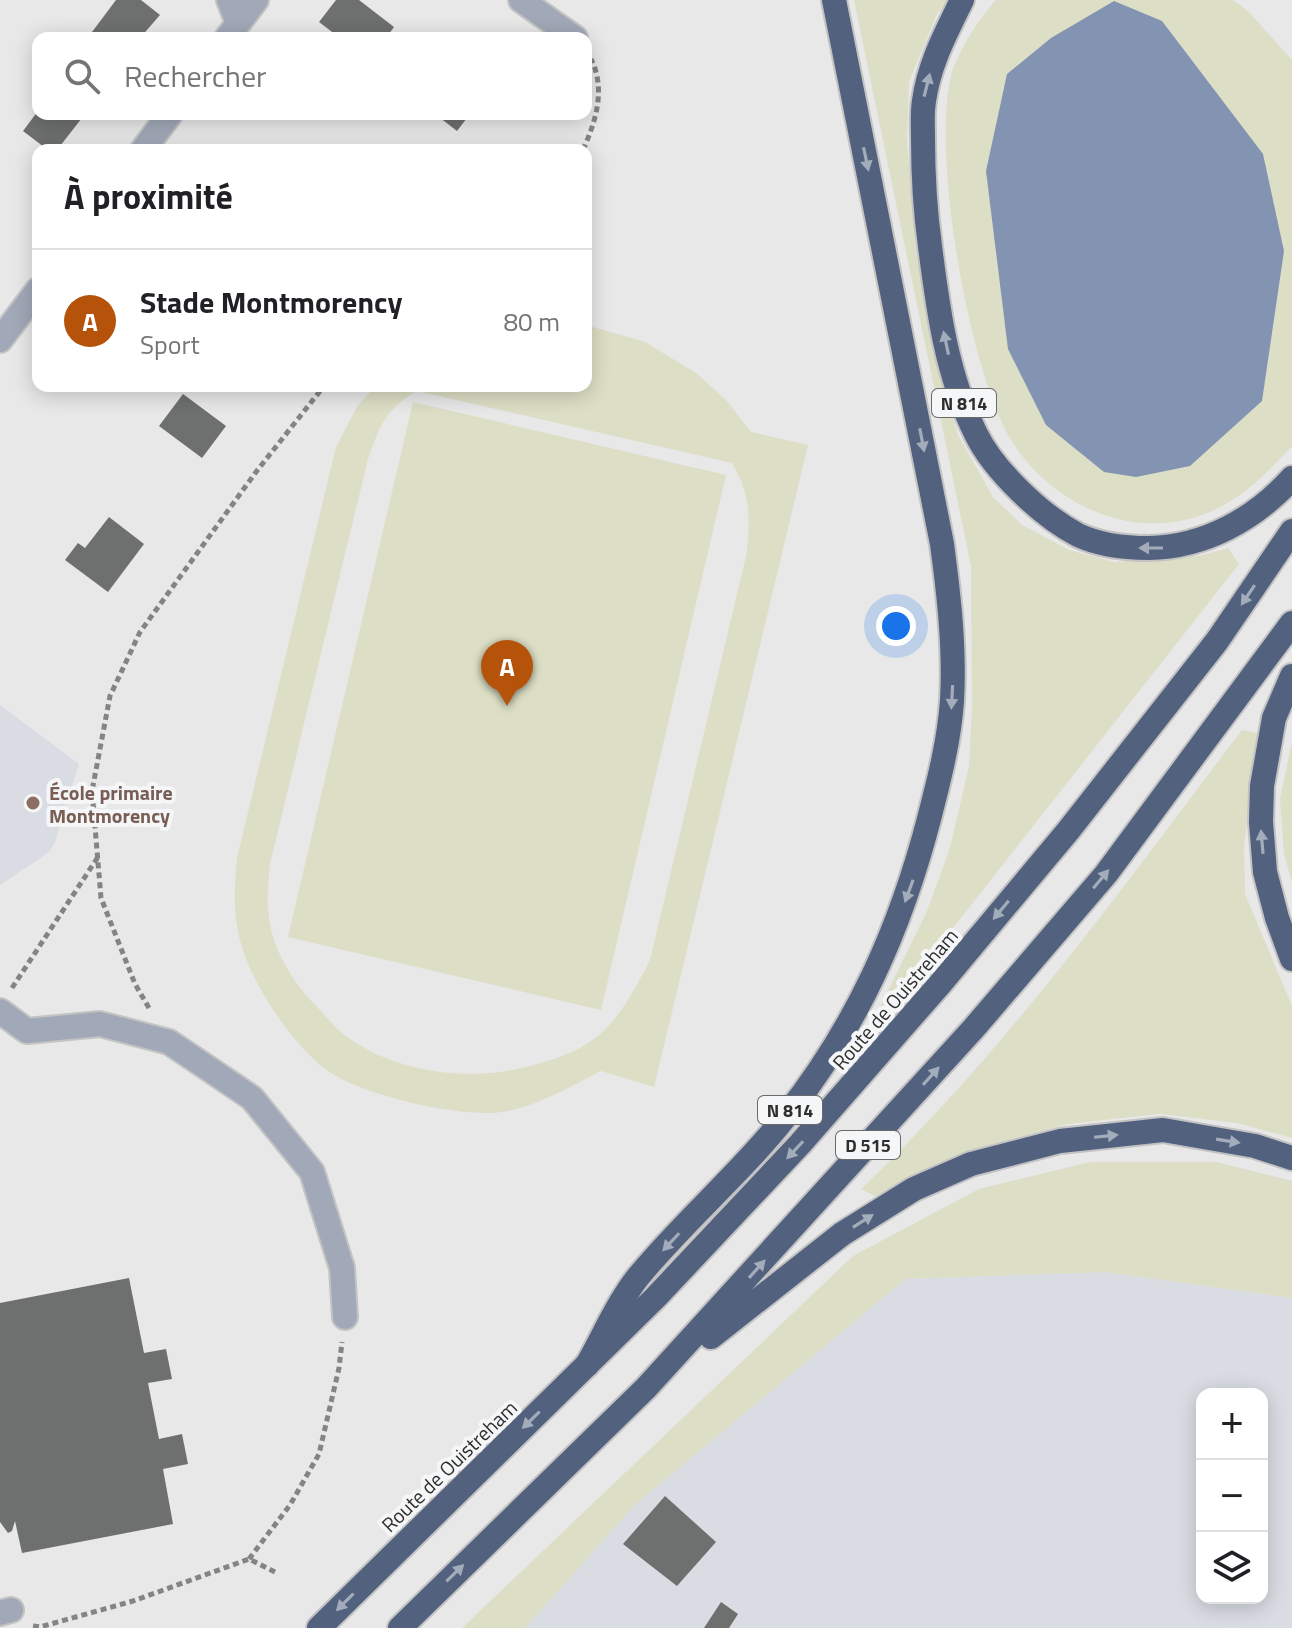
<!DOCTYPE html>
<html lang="fr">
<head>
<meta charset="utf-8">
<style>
	body { margin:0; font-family:"Titillium Web",sans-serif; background:#f6f6f6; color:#202124 }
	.controls { position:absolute; right:24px; bottom:24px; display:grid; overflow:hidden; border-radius:16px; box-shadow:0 4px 20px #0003 }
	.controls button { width:72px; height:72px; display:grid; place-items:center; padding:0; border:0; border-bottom:2px solid #e0e0e0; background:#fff; color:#202124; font:40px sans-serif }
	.you { position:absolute; left:896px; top:626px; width:28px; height:28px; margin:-20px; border:6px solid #fff; border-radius:50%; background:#1a73e8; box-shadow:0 0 0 12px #1a73e833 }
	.badge { display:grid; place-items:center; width:52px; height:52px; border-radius:50%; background:#b45309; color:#fff; font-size:26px; font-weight:700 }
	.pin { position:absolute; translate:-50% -66px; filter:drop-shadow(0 2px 4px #0008) }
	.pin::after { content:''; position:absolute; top:42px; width:28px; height:24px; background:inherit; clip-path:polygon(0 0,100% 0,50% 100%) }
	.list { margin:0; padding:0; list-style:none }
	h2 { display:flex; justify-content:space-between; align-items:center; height:104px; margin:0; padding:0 32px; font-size:34px }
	h2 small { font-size:26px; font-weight:400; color:#757577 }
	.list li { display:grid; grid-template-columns:52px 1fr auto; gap:24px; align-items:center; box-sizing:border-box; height:144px; padding:0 32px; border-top:2px solid #e0e0e0 }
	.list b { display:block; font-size:30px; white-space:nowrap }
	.list p { margin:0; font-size:26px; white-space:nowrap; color:#757577 }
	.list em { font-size:26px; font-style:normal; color:#757577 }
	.icon { flex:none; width:44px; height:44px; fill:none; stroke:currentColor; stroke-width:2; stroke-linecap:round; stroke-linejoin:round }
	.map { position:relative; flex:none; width:1292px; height:1628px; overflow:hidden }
	.search { position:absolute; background:#fff; box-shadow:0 4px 20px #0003; left:32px; top:32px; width:560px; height:88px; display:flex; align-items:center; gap:20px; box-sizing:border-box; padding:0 28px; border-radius:16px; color:#757577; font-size:30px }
	.panel { position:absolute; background:#fff; box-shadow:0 4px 20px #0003; left:32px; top:144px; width:560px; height:248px; border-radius:16px }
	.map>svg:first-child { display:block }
	.built { fill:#dadce4; fill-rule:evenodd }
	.green { fill:#dcdec5; fill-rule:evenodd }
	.water { fill:#8393b2 }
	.building { fill:#6e6f6f }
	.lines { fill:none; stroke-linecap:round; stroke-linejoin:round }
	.minor-casing { stroke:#c3c3c4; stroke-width:28 }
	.highway-casing { stroke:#c3c3c4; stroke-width:28 }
	.path { stroke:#848484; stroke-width:5; stroke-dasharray:6 4; stroke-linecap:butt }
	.minor { stroke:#a1a9b8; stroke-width:24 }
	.highway { stroke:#51617e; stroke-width:24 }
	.oneway { fill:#a3acba }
	.education-dot { fill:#8d6e63; stroke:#f5f6f7; stroke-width:3 }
	.labels { text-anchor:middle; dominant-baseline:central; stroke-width:8; stroke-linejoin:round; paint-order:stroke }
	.shield { fill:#f5f6f7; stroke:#6a6a6a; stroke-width:2 }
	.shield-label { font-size:18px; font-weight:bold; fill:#2e2e2e }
	.education-label { font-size:20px; font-weight:bold; fill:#785e54; stroke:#f5f6f7; text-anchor:start }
	.street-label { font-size:20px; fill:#2e2e2e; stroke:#f5f6f7 }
</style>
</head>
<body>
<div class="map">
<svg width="1292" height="1628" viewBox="0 0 1292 1628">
	<rect width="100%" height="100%" fill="#e8e8e9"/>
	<g class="built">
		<path d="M0 705 79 764 55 842 48 853 0 885Z"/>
		<path d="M1105 1272 1292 1298V1628H525L635 1505 905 1279ZM1202 1394H1262V1598H1202Z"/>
	</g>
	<g class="green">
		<path d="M854 0H949L937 14 909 82 907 139 916 253 939 364 958 435 993 497 1022 525 1069 550 1114 562 1199 556 1228 548 1239 564 887 1012 880 1007 927 911 950 848 969 766 972 707 971 566Z"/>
		<path d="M996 0H1233L1248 11 1292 60V446C1267 474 1239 502 1202 515 1130 541 1053 504 1013 443 970 378 927 139 954 66 964 42 979 19 996 0Z"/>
		<path d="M586 325 645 342 696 373 726 400 751 432 808 445 654 1087 601 1071C569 1087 531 1110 494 1113 450 1115 353 1094 320 1065 286 1035 246 976 238 931 233 907 235 883 237 858L336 447 358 405 376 386H586ZM417 391 732 463C751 495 750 515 747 552L650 960C636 987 622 1015 599 1035 578 1053 547 1062 522 1068 464 1082 390 1071 342 1033 332 1025 323 1012 313 1003 293 981 275 953 270 924 266 904 268 884 270 864L368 459C380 426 385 409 417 391Z"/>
		<path d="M413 402 726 475 601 1010 288 937Z"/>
		<path d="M1242 730 1258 733 1244 847 1245 894 1292 1006V1138L1237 1123 1160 1114 1068 1124 965 1152 875 1196 861 1189C1006 1051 1122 888 1242 730Z"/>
		<path d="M1292 741V883L1284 854 1280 799Z"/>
		<path d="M1090 1162H1216L1292 1181V1298L1105 1272 905 1279 635 1505 525 1628H462L853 1256 979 1189Z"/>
	</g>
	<path class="water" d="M1114 1 1162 21 1263 154 1284 251 1262 401 1190 466 1136 477 1104 472 1046 425 1008 349 986 171 1007 74 1051 38Z"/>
	<g class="building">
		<path d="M116 0H141L160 15 140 38H92L89 36Z"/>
		<path d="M336 0H359L394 27 386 38H340L319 22Z"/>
		<path d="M38 111V114H85L57 150H48L23 131Z"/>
		<path d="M435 114H470L457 131Z"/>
		<path d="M183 394 226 426 202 458 159 426Z"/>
		<path d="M109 517 144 544 108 592 65 560 78 543 85 548Z"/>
		<path d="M129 1278 144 1353 166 1349 172 1379 148 1383 159 1439 182 1434 188 1464 163 1469 173 1524 22 1553 15 1521 12 1531 8 1533 0 1522V1303Z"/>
		<path d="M665 1496 716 1542 677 1586 623 1544Z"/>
		<path d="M721 1602 738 1614 729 1628H704Z"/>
	</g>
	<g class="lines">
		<defs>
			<g id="minor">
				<path d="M229 0 238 23"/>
				<path d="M521 0 575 38"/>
				<path d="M227 38 256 0"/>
				<path d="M143 150 170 114"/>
				<path d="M0 340 38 290"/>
				<path d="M0 1011 27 1031 100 1024 169 1042 252 1098 312 1172 342 1268 345 1317"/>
				<path d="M0 1613 11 1610"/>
			</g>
			<g id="highway">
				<path d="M962 0C946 33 929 64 924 101 922 113 923 126 923 138 923 175 925 210 930 246 938 310 947 376 976 434 994 471 1042 516 1078 535 1099 545 1126 548 1149 548 1205 547 1255 519 1292 478"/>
				<path d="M1292 676 1274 718 1262 786 1261 822 1265 872 1277 918 1292 959"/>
				<path d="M711 1337 842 1234 914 1189 971 1164 1060 1141 1163 1130 1255 1146 1292 1158"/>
				<path d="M587 1365C603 1337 618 1302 638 1277 684 1221 741 1173 786 1116 857 1026 900 930 929 819 939 780 949 742 952 701 955 649 949 596 942 544L834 0"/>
				<path d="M319 1628 656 1297 800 1144 941 983 1068 831 1217 641 1292 531"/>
				<path d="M400 1628 646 1388 974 1028 1106 874 1292 623"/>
			</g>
		</defs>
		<use href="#minor" class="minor-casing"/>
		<use href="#highway" class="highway-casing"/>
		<g class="path">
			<path d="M583 150C596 121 606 89 591 59"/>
			<path d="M12 988 98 857"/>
			<path d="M149 1008 135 984 101 898 92 791 110 696 140 632 256 472 324 386"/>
			<path d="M249 1559 290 1505 319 1454 339 1368 342 1342"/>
			<path d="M33 1626 40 1627 133 1601 249 1559 275 1572"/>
		</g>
		<use href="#minor" class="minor"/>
		<use href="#highway" class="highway"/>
	</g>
	<defs><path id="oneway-solid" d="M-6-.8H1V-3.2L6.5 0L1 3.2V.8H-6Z" transform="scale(2)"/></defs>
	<g class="oneway">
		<use href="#oneway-solid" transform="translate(927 85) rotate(-76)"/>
		<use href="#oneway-solid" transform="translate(866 159) rotate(78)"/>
		<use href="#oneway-solid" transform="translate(946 343) rotate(-102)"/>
		<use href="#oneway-solid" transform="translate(922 440) rotate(79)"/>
		<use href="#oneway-solid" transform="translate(1151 548) rotate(180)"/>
		<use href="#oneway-solid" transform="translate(1248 595) rotate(124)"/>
		<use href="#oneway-solid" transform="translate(952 697) rotate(93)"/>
		<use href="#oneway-solid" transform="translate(1262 842) rotate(-95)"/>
		<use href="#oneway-solid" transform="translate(1101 879) rotate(-50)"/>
		<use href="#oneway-solid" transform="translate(909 891) rotate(110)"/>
		<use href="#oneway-solid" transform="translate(1001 910) rotate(130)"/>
		<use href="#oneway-solid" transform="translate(931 1076) rotate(-48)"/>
		<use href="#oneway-solid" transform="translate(1106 1136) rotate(-6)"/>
		<use href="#oneway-solid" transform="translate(1228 1141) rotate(9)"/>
		<use href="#oneway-solid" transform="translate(795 1150) rotate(133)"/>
		<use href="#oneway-solid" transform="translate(863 1221) rotate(-32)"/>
		<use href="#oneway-solid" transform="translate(671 1242) rotate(133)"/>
		<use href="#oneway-solid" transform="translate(757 1269) rotate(-48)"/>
		<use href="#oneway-solid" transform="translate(531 1420) rotate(136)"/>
		<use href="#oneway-solid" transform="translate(455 1573) rotate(-44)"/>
		<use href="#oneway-solid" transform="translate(345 1602) rotate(135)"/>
	</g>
	<circle class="education-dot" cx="33" cy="803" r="8"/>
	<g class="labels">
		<g class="shield">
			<rect x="932" y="389" width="64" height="28" rx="6"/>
			<rect x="758" y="1096" width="64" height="28" rx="6"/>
			<rect x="836" y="1131" width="64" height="28" rx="6"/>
		</g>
		<g class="shield-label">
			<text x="964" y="403">N 814</text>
			<text x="790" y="1110">N 814</text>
			<text x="868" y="1145">D 515</text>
		</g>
		<g class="education-label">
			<text x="49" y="792">École primaire<tspan x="49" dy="23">Montmorency</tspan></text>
		</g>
		<g class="street-label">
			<text transform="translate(895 999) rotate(-49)">Route de Ouistreham</text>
			<text transform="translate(449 1466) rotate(-44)">Route de Ouistreham</text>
		</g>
	</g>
</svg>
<div class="controls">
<button>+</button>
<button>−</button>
<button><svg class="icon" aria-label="layers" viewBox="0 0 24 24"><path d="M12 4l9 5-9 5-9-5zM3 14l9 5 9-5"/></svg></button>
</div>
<div class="you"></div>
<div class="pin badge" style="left:507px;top:706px">A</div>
<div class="search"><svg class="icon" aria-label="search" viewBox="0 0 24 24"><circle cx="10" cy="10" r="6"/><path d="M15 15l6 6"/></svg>Rechercher</div>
<section class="panel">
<h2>À proximité<small></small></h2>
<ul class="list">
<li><span class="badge">A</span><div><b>Stade Montmorency</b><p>Sport</p></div><em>80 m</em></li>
</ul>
</section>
</div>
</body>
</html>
